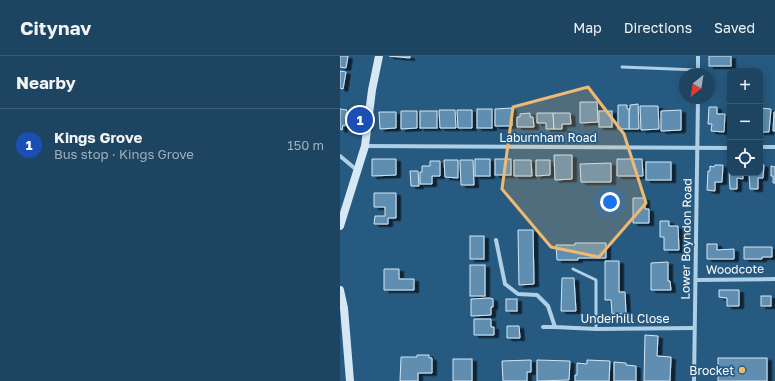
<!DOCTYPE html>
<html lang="en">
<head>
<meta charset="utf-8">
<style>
	body { margin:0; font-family:"Golos Text",sans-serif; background:#2a4e69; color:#f1f3f6 }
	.controls { position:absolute; right:12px; top:12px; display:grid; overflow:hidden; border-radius:8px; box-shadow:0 2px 10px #0003 }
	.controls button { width:36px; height:36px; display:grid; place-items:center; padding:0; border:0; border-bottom:1px solid #3b5c75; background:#1d4460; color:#f1f3f6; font:20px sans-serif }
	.compass { position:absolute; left:339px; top:12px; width:36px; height:36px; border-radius:50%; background:#1d4460; box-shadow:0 2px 10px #0003; rotate:210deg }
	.you { position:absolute; left:270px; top:146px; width:14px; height:14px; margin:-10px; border:3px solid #fff; border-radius:50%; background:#1a73e8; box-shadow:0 0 0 6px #1a73e833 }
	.badge { display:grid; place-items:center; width:26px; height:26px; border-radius:50%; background:#eead8d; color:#fff; font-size:13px; font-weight:700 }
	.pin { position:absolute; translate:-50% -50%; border:2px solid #fff; box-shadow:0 1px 4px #0006 }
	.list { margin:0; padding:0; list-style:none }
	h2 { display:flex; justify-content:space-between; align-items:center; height:52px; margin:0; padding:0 16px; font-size:17px }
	h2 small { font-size:13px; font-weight:400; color:#a0b0bd }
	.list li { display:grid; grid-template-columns:26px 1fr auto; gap:12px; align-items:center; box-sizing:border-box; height:72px; padding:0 16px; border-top:1px solid #3b5c75 }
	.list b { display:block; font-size:15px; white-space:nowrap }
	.list p { margin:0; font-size:13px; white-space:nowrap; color:#a0b0bd }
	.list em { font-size:13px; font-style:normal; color:#a0b0bd }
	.icon { flex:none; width:22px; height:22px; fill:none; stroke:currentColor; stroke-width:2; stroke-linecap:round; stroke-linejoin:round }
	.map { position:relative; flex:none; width:435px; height:325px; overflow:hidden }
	header { display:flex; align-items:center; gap:24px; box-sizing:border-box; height:56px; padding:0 20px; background:#1d4460; border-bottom:1px solid #3b5c75 }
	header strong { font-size:19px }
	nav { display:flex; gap:22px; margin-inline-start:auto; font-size:14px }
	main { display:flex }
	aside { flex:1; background:#1d4460 }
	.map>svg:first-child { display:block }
	.building { fill:#5f8eb0; stroke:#d1e6f5; filter:url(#shadow) }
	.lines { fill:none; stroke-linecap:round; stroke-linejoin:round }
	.lane { stroke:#aecfe6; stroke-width:3 }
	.street { stroke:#aecfe6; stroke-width:4 }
	.secondary { stroke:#d7e8f5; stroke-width:8 }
	.marked { fill:#eeba73; fill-opacity:0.2; stroke:#eeba73; stroke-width:3; stroke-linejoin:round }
	.poi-dot { fill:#eeba73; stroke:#275a80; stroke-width:1.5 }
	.labels { text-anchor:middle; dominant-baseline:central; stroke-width:3.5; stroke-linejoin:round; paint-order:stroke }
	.street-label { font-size:12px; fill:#fff; stroke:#275a80 }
	.poi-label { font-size:12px; fill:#fff; stroke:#275a80; text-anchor:end }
</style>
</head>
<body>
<header>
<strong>Citynav</strong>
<nav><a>Map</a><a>Directions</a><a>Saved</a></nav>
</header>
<main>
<aside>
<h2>Nearby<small></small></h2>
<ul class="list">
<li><span class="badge" style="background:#1a4fb4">1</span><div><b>Kings Grove</b><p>Bus stop · Kings Grove</p></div><em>150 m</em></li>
</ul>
</aside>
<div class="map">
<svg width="435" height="325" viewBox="0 0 435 325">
	<defs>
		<filter id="shadow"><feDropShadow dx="4.5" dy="2.5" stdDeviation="0" flood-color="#0009"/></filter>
	</defs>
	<rect width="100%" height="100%" fill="#275a80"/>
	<g class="building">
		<path d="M0 0H8L6 12 0 11Z"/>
		<path d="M49 0H70V2Z"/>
		<rect x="369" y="0" width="22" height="10"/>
		<path d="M0 15 6 16 3 33 0 32Z"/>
		<path d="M240 46H257L258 66 240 67Z"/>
		<path d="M298 48 299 73H289V53H290V49Z"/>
		<path d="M278 49H287V53H289V73H278Z"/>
		<path d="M300 50H318L319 73 301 74Z"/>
		<path d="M369 51H377V58H385L384 76 371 75 372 68H368Z"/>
		<path d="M172 52V70H155V53Z"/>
		<path d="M420 52 431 53 429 76H420Z"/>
		<path d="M0 53 7 54 5 62H7L5 70 3 69 2 74 0 73Z"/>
		<rect x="137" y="53" width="15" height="19"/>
		<path d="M99 54H115L116 72H100Z"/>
		<path d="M117 54H132V72H118Z"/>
		<path d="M341 54V74L321 75V55Z"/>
		<path d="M61 55H77V72L61 73Z"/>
		<rect x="80" y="55" width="17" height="17"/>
		<rect x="259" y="55" width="13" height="16"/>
		<path d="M39 56H56V72L40 73Z"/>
		<path d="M434 56H435V75H433Z"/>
		<path d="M190 57V61H193L194 71H177V61H180V58Z"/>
		<path d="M197 57H213L214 73H206V67H197Z"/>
		<path d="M213 57H230L231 68H222V73H214Z"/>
		<path d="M214 99H232V123L215 124Z"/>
		<path d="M32 103H56V119L32 120Z"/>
		<rect x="135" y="103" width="15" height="17"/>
		<rect x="155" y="103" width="16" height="16"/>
		<path d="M277 103H302L303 120H277Z"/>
		<path d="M104 104H118V122L105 121Z"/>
		<path d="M120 104H133L134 129H121Z"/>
		<path d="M174 104H191L192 120H174Z"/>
		<path d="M196 104H210V119L196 120Z"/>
		<path d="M90 105H100V120H92V128H80V116H82V110H90Z"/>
		<rect x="306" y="106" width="25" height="18"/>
		<path d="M271 107V126H241L240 108Z"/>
		<path d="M420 108 424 109 423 122H418V133H410L409 117H420Z"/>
		<path d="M375 109H383L382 126H375V135L367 134 368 115H370V110L374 111Z"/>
		<path d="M431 110 435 111V127H433V120H431Z"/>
		<path d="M389 114 390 117H403V123L397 122V133H390Z"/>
		<path d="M70 115H78L79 130H71Z"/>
		<path d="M34 137H56V162H48V168H34L35 160H45V151H34Z"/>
		<path d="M293 142H305V153H309V167H293Z"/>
		<path d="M320 165H329V170H338L339 194H324V181H320Z"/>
		<path d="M178 174H193L194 228 179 229Z"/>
		<rect x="130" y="180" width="14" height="23"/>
		<path d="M235 187H266V202H238V204H217L216 189H235Z"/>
		<path d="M367 188H377V194L394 193V203H367Z"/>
		<path d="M404 191H432V201H422V203H404Z"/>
		<path d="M265 205H279V236H285L286 258H272L271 244H265Z"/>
		<path d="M328 206V225H330L331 234H311V207Z"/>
		<rect x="130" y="209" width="15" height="31"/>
		<path d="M44 213H59V223H74V234H44Z"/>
		<path d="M222 222H234L236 255H221Z"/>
		<path d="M379 234H399V250H387V242L379 241Z"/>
		<rect x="421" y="240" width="10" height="10"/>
		<path d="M150 242 153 243V251H151V259L131 260V243Z"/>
		<rect x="166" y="243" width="11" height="12"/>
		<path d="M134 263H151V271H154V279H134Z"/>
		<path d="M167 270H179L180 282H167Z"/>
		<path d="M305 279 318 280 317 300 331 301 330 325H304Z"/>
		<path d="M77 299H89V302H92V317H78V325H60L61 301H77Z"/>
		<rect x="378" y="302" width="49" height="23"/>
		<rect x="113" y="303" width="19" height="22"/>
		<path d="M191 304V316H187V325H163L162 305Z"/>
		<path d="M197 304 230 305 229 324 197 325Z"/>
		<path d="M247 304 270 305 269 325H235V319H237V307L247 308Z"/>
		<path d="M274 306 286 307V309L296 310V325H274Z"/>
	</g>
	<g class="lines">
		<g class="lane">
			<path d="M282 11 358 14"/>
			<path d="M233 213 256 224V273"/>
		</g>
		<g class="street">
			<path d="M358 0V18"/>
			<path d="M25 90 390 92"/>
			<path d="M420 91H435"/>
			<path d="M0 100 18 115"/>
			<path d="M156 184 165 228 178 238 197 239 208 250 215 271 256 273 354 272"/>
			<path d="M356 224 435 223"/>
			<path d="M203 271H215"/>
			<path d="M354 325 358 42"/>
		</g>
		<g class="secondary">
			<path d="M0 170 25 90 32 34 39 0"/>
			<path d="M0 234 4 252 10 325"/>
		</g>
	</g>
	<path class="marked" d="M248 31 284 78 306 147 259 201 211 191 162 133 173 51Z"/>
	<circle class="poi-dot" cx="402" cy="314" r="4"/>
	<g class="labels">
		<g class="street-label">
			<text x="208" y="81">Laburnham Road</text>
			<text transform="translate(346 183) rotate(-89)">Lower Boyndon Road</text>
			<text transform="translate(395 213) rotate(-1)">Woodcote</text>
			<text x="285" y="262">Underhill Close</text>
		</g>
		<g class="poi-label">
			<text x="394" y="314">Brocket</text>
		</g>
	</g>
</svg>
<div class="controls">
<button>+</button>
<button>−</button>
<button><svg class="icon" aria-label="locate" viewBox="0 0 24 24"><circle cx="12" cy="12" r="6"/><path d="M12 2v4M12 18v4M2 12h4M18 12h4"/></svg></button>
</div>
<svg class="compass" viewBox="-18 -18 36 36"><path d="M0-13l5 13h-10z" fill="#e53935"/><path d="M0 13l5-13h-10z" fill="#a0b0bd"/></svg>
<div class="you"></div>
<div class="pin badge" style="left:20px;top:64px;background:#1a4fb4">1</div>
</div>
</main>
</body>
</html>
